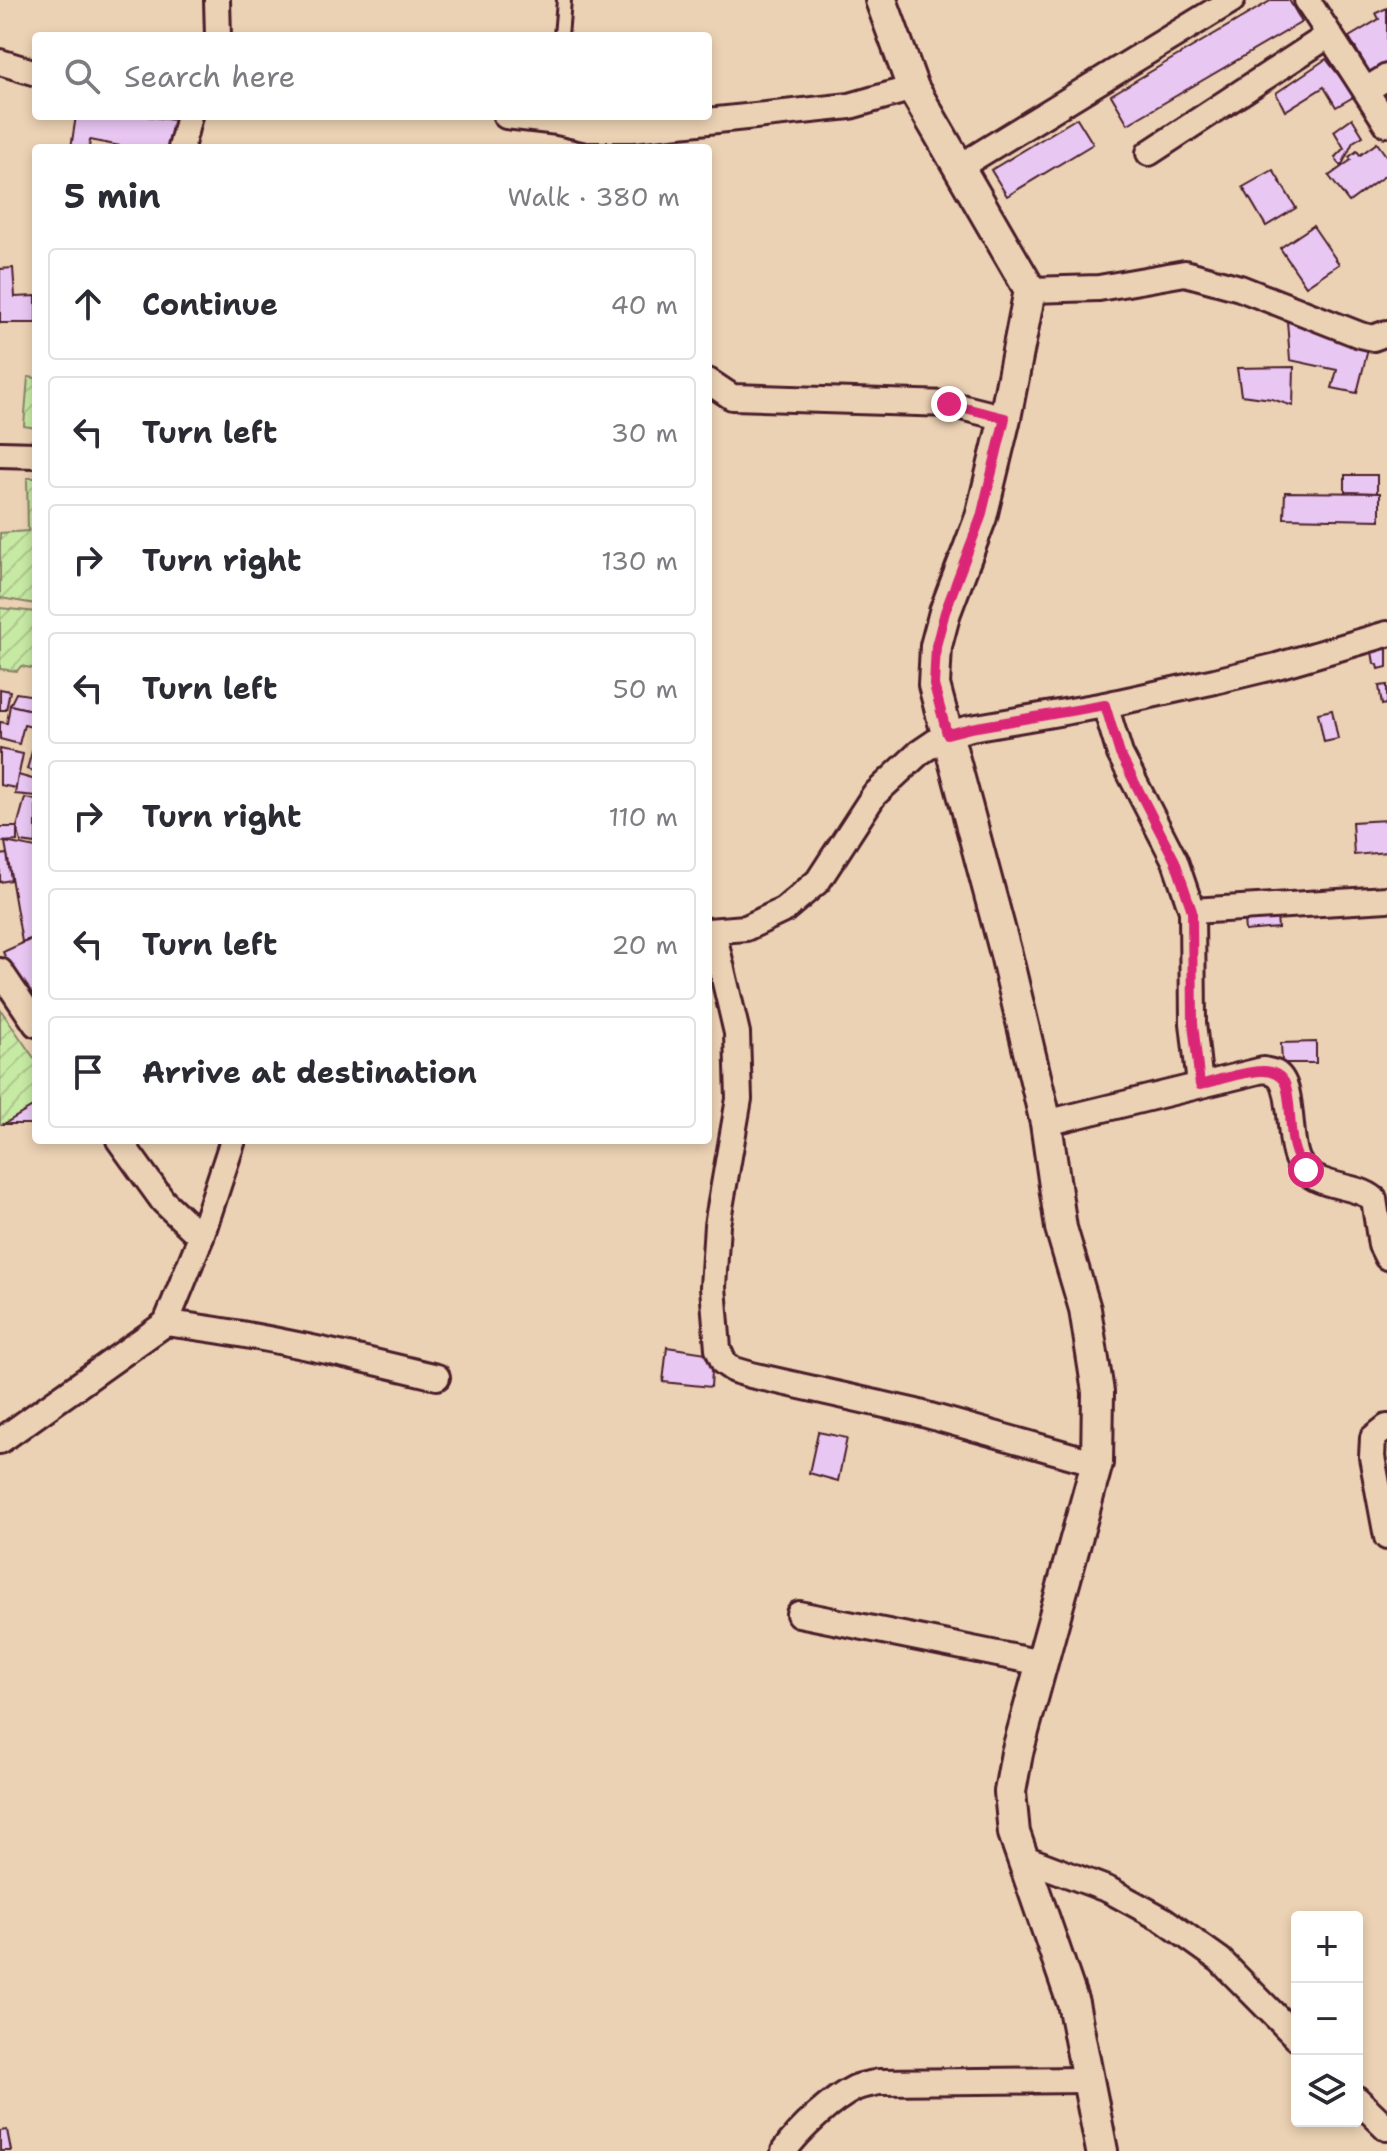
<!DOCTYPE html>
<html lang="en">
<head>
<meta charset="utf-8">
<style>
	body { margin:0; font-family:"Shantell Sans",sans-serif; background:#f7f7f7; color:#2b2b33 }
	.controls { position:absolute; right:24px; bottom:24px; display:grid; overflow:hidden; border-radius:8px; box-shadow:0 4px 12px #0003 }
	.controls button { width:72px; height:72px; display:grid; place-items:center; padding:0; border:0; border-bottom:2px solid #e1e1e2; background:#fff; color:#2b2b33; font:40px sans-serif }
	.stop { position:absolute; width:24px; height:24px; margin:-18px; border:6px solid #db2777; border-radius:50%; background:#fff }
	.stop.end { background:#db2777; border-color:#fff; box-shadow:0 2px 8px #0008 }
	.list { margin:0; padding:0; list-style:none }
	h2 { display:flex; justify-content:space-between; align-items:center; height:104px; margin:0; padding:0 32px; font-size:34px }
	h2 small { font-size:26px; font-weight:400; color:#7c7c81 }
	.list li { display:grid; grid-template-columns:52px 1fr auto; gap:24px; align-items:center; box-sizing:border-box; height:112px; margin:0 16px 16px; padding:0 16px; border:2px solid #e1e1e2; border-radius:8px }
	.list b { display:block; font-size:30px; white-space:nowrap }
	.list em { font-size:26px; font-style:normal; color:#7c7c81 }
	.icon { flex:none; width:44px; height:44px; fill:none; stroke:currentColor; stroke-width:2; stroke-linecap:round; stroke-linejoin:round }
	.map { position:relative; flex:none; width:1387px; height:2151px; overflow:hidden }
	.search { position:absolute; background:#fff; box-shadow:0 4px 12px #0003; left:32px; top:32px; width:680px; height:88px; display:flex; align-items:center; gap:20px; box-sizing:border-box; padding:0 28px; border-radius:8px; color:#7c7c81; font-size:30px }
	.panel { position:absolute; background:#fff; box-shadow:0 4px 12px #0003; left:32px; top:144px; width:680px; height:1000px; border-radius:8px }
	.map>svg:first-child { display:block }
	.garden { fill:url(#garden-furrows); stroke:#888467; stroke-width:2 }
	.building { fill:#e9c7f3; stroke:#4a1f2b; stroke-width:2 }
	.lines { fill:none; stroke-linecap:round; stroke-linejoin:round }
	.service-casing { stroke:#4a1f2b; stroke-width:18 }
	.minor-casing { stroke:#4a1f2b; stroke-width:30 }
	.tertiary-casing { stroke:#4a1f2b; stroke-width:36 }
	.service { stroke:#ecd2b4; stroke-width:12 }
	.minor { stroke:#ecd2b4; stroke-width:24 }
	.tertiary { stroke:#ecd2b4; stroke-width:30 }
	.route { stroke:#db2777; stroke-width:10 }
</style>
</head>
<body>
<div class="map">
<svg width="1387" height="2151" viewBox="0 0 1387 2151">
	<defs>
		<pattern id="garden-furrows" width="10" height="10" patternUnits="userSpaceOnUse" patternTransform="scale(2)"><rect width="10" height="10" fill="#c6e9a3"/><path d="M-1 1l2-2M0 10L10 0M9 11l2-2" fill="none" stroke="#acc78c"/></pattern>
	</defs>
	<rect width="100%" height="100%" fill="#ecd2b4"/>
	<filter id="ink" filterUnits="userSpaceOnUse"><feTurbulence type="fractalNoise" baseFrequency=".0125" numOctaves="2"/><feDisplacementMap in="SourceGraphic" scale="16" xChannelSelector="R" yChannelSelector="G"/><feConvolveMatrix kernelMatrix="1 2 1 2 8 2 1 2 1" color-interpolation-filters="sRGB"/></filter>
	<g filter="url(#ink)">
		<g class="garden">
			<path d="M28 377 36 378V428L24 426Z"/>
			<path d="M27 478H36V604L0 598V533L28 531Z"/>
			<path d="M0 608 36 612V669L21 666 17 671 0 669Z"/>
			<path d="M0 1009 36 1061V1105L4 1124H0Z"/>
		</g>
		<g class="building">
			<path d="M1272 0H1289L1302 22 1128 124 1111 95Z"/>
			<path d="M1387 8V69L1373 78 1349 37 1379 19 1376 13Z"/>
			<path d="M1326 59 1355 96 1336 107 1324 87 1285 111 1276 93Z"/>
			<path d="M76 116H147L180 121 175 148H130L90 140 89 148H71Z"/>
			<path d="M1077 118 1093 144 1007 196 991 170Z"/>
			<path d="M1352 118 1363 136 1353 142 1341 167 1335 157 1344 148 1334 131Z"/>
			<path d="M1377 143 1387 157V174L1349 202 1329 176 1351 160 1349 157 1357 151 1360 155Z"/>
			<path d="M1273 170 1296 208 1266 226 1243 187Z"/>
			<path d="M1313 226 1339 264 1306 286 1280 248Z"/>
			<path d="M13 268 15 297 36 296V323H0V269Z"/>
			<path d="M1287 321 1370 341 1357 393 1332 388 1337 370 1290 360Z"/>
			<path d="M1294 367 1293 406 1272 399 1241 395 1237 368Z"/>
			<path d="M1345 475H1377V493L1345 492Z"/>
			<path d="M1285 492 1380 493V520L1284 518Z"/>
			<path d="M1387 637V667L1379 669 1378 665 1374 663 1370 641Z"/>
			<path d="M1387 685V704L1382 705 1379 686Z"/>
			<path d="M0 689 10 691 6 710H0Z"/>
			<path d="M16 693 36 696V711L10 705Z"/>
			<path d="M10 705 36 711V728L24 725 19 744 0 739V722L7 723Z"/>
			<path d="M1332 710 1338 739 1324 742 1318 713Z"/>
			<path d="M35 741H36V772L27 769Z"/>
			<path d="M0 749 23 754 16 788 0 785Z"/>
			<path d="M18 775 36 780V796L15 794Z"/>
			<path d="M25 798 36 800V844L21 842 17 827Z"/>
			<path d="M1387 820V852L1354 855 1352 822Z"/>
			<path d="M0 827H17V841L0 842Z"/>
			<path d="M5 842 36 848V937L22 942Z"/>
			<path d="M7 854 11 880 0 882V855Z"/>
			<path d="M1276 903 1278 928 1245 931 1243 906Z"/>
			<path d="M36 937V999L25 1001 3 952Z"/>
			<path d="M1316 1042V1063H1282L1281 1043Z"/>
			<path d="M36 1105V1124H4Z"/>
			<path d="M667 1347 713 1354 711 1387 663 1382Z"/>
			<path d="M818 1432 847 1438 838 1481 809 1473Z"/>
			<path d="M7 2130 11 2151H0V2131Z"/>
		</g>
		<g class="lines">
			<defs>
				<path id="service" d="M561 36 564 0"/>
				<g id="minor">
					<path d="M217 0 218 36"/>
					<path d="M1307 0 1387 124"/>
					<path d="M0 62 36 73"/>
					<path d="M1366 90 1387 77"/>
					<path d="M506 116 558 122 589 129H632L850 106 913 88"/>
					<path d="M181 148 189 116"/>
					<path d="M1149 153 1329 35"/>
					<path d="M959 167 1232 0"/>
					<path d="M1030 290 1099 288 1185 273 1240 288 1360 335 1373 338 1387 333"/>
					<path d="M708 381 732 397 949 404 1005 418"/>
					<path d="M0 454 36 455"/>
					<path d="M1105 705 1120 754 1175 861 1192 911 1193 1023 1200 1085"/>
					<path d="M1192 911 1387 899"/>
					<path d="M708 931 746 928 784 910 818 881 874 795 919 753 947 734 971 728 1105 705 1215 681 1277 666 1387 634"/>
					<path d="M713 931 737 1033 739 1099 717 1225 713 1287 718 1349 724 1363 734 1370 751 1375 916 1412 1097 1463"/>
					<path d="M0 971 36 1024"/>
					<path d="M1046 1123 1263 1070C1267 1071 1271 1071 1275 1073 1295 1083 1287 1140 1298 1161 1313 1190 1353 1182 1374 1199L1381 1245 1387 1257"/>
					<path d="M119 1140 163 1201 201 1237"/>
					<path d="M166 1323C258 1334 347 1355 437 1377"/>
					<path d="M0 1441 166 1323 201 1237 233 1140"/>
					<path d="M1387 1537 1372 1457 1373 1438 1387 1427"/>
					<path d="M799 1614 1042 1663"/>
					<path d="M1022 1857 1109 1890 1164 1920 1220 1960 1297 2038"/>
					<path d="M1357 2099 1387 2128"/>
					<path d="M784 2151C800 2129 831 2100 855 2088 862 2085 871 2084 879 2082L1088 2080"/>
				</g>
				<path id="tertiary" d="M881 0 913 88 1030 290 1005 418 981 517 945 612 936 646 934 685 1006 954 1046 1123 1061 1228 1085 1309 1098 1392 1097 1463 1017 1753 1010 1792 1014 1833 1073 2003 1102 2151"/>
			</defs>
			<use href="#service" class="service-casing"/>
			<use href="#minor" class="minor-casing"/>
			<use href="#tertiary" class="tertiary-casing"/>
			<use href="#service" class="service"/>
			<use href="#minor" class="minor"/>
			<use href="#tertiary" class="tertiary"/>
		</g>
	</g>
	<g class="lines" filter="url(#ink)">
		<path class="route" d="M949 404 1005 418 981 517 945 612 936 646 934 685 947 734 971 728 1105 705 1120 754 1175 861 1192 911 1193 1023 1200 1085C1219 1080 1241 1072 1261 1071 1272 1070 1283 1076 1286 1086 1294 1114 1285 1148 1306 1170"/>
	</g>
</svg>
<div class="controls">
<button>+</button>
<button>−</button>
<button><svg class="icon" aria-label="layers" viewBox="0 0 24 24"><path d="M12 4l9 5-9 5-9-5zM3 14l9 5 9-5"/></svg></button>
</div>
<div class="stop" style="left:1306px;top:1170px"></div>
<div class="stop end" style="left:949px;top:404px"></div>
<div class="search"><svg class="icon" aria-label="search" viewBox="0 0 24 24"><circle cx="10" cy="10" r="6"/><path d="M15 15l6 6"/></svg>Search here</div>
<section class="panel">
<h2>5 min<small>Walk · 380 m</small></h2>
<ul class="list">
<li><svg class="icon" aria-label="ahead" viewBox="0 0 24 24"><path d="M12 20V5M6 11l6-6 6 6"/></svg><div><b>Continue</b></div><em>40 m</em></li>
<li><svg class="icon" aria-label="left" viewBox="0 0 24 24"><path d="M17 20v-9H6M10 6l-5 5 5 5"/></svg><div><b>Turn left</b></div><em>30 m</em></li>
<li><svg class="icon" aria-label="right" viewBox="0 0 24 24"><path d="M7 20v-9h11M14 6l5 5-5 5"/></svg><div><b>Turn right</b></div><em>130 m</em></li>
<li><svg class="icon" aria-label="left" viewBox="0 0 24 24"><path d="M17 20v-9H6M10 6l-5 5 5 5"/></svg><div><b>Turn left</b></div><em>50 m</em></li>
<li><svg class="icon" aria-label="right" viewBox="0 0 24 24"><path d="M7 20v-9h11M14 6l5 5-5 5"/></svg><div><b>Turn right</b></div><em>110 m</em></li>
<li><svg class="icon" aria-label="left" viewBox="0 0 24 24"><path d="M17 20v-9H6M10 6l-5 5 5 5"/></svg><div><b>Turn left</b></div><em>20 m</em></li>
<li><svg class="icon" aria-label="arrive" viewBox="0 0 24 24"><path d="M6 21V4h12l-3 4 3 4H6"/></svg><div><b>Arrive at destination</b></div></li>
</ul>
</section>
</div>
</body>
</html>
